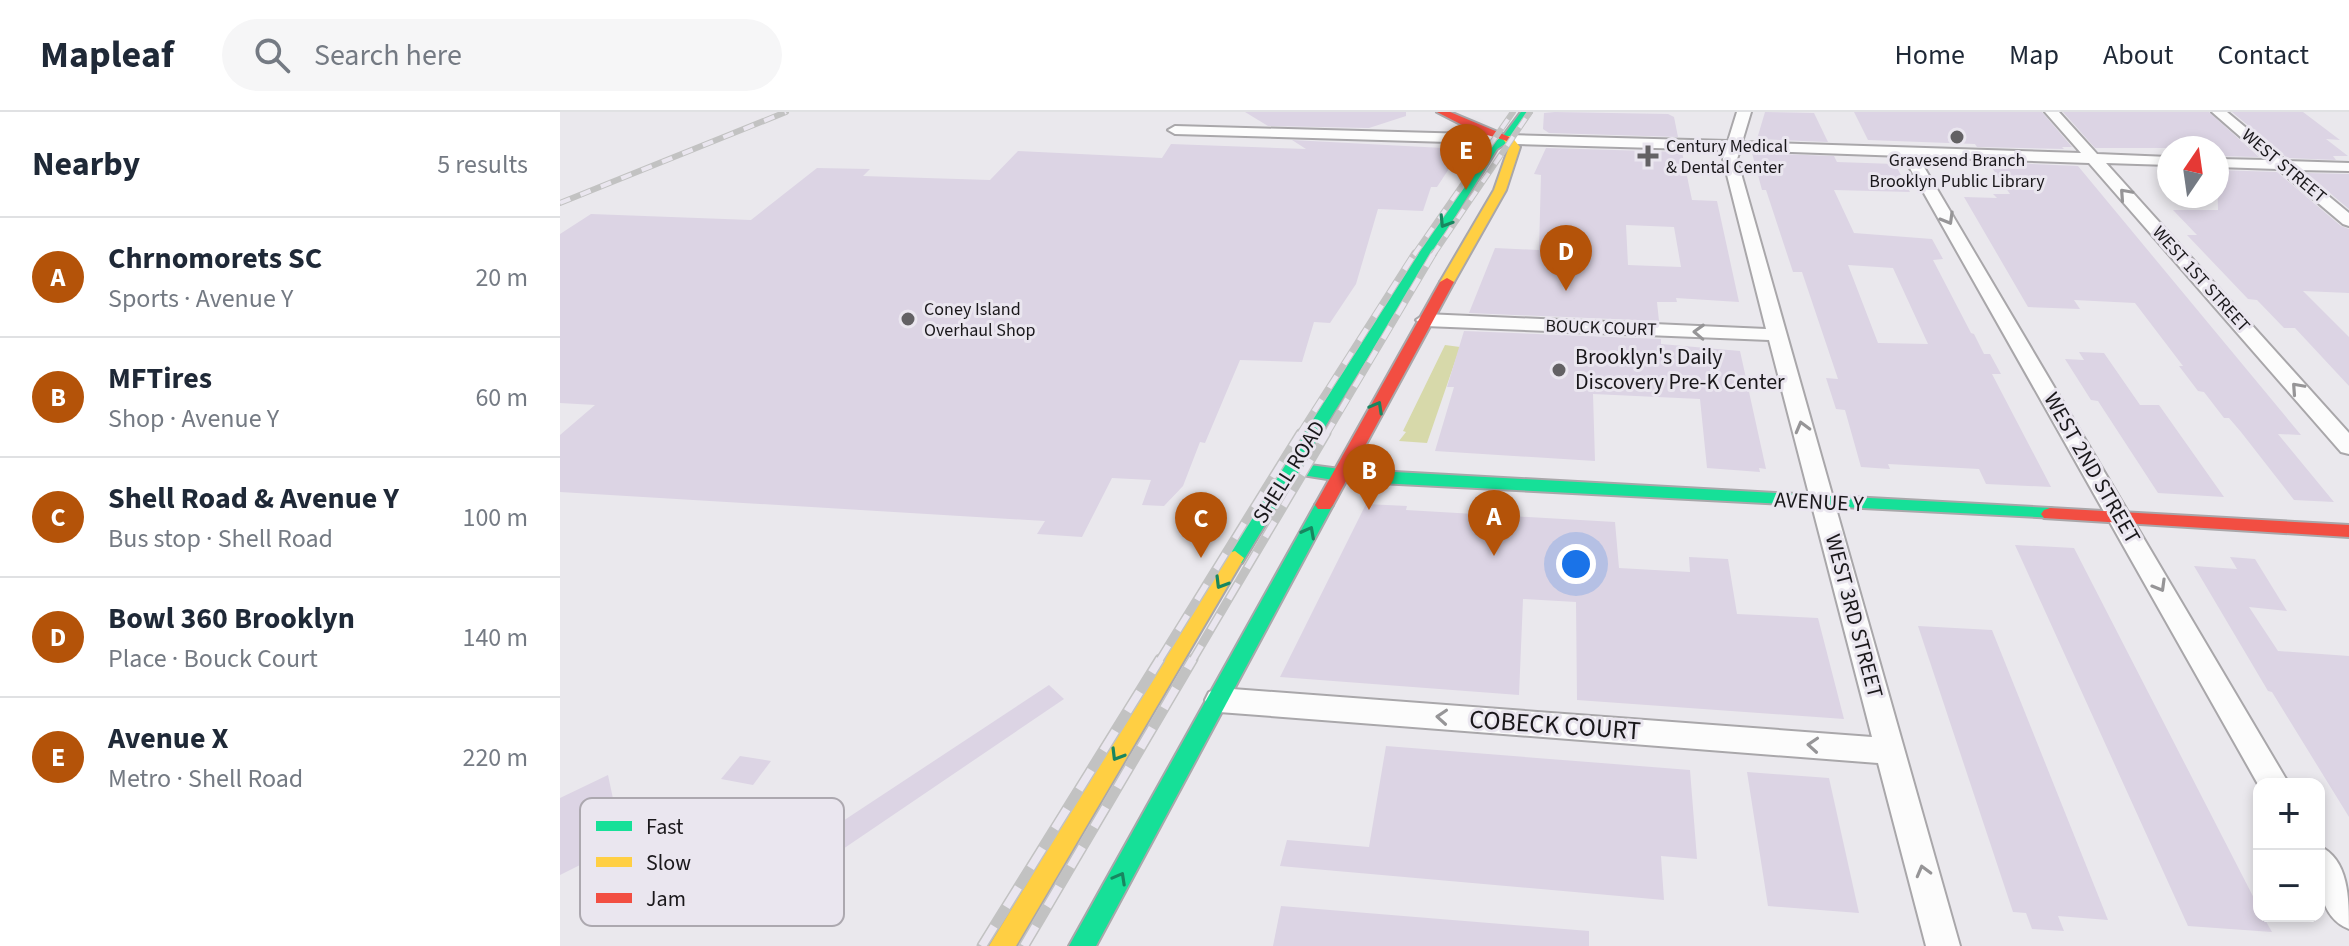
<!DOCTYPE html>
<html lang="en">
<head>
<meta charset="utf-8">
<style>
	body { margin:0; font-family:"Source Sans 3",sans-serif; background:#f6f6f7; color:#1f2937 }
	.controls { position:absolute; right:24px; bottom:24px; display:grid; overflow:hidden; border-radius:16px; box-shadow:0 4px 12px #0003 }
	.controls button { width:72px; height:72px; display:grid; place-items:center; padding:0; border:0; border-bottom:2px solid #e0e1e3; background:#fff; color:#1f2937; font:40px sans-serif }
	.compass { position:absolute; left:1597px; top:24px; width:72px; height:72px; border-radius:50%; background:#fff; box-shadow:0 4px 12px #0003; rotate:13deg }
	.you { position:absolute; left:1016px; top:452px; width:28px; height:28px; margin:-20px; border:6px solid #fff; border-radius:50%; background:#1a73e8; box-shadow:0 0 0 12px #1a73e833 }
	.badge { display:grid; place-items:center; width:52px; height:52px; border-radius:50%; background:#b45309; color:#fff; font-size:26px; font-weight:700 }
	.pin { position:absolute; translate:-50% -66px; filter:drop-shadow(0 2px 4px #0008) }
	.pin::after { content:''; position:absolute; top:42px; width:28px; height:24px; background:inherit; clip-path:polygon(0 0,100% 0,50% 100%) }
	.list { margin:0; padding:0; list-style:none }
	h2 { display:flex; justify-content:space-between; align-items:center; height:104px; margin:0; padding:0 32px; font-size:34px }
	h2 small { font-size:26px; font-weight:400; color:#747a83 }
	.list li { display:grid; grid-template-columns:52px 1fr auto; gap:24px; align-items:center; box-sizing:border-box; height:120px; padding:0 32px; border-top:2px solid #e0e1e3 }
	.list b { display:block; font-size:30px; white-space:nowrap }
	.list p { margin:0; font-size:26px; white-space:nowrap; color:#747a83 }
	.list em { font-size:26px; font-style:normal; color:#747a83 }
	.icon { flex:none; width:44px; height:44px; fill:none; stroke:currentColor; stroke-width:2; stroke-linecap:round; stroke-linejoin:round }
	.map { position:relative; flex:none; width:1789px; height:834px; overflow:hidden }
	header { display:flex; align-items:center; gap:48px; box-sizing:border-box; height:112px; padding:0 40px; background:#fff; border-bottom:2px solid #e0e1e3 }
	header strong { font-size:38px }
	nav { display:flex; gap:44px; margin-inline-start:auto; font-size:28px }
	.search { width:560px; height:72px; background:#f6f6f7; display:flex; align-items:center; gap:20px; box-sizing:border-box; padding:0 28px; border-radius:44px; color:#747a83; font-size:30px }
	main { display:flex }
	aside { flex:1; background:#fff }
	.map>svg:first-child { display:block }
	.green { fill:#d7d9aa }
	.building { fill:#dcd4e4; fill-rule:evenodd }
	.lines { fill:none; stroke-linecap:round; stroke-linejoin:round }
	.street-casing { stroke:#a9a7aa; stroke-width:4 }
	.fast-casing { stroke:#a9a7aa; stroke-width:4 }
	.slow-casing { stroke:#a9a7aa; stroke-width:4 }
	.jam-casing { stroke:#a9a7aa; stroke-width:4 }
	.street { fill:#fcfcfc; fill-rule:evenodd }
	.fast { fill:#16e098; fill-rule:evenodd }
	.slow { fill:#ffcf43; fill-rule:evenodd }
	.jam { fill:#f24e42; fill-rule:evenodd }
	.rail-far3-casing { stroke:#c2c2c2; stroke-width:6 }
	.rail-far2-casing { stroke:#c2c2c2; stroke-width:7 }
	.rail-far1-casing { stroke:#c2c2c2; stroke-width:9 }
	.rail-casing { stroke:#c2c2c2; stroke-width:11 }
	.rail-far3 { stroke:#eae6ef; stroke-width:4; stroke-dasharray:11; stroke-linecap:butt }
	.rail-far2 { stroke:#eae6ef; stroke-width:5; stroke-dasharray:14; stroke-linecap:butt }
	.rail-far1 { stroke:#eae6ef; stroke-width:6; stroke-dasharray:18; stroke-linecap:butt }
	.rail { stroke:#eae6ef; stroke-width:8; stroke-dasharray:23; stroke-linecap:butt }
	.oneway { stroke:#969597 }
	.oneway2 { stroke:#188660 }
	.poi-dot { fill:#636164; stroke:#eae6ef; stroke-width:3 }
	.labels { text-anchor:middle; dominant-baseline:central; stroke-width:6; stroke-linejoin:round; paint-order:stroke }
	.far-poi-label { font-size:18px; fill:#1a181b; stroke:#eae6ef; text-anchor:start }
	.far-street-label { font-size:18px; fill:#1a181b; stroke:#eae6ef }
	.poi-label { font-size:22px; fill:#1a181b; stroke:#eae6ef; text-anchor:start }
	.street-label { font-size:22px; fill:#1a181b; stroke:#eae6ef }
	.near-street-label { font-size:26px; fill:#1a181b; stroke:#eae6ef }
	.key { fill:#eae6ef; stroke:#aca8af; stroke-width:2 }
	.key-label { font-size:22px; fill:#1a181b }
</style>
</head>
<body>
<header>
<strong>Mapleaf</strong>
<div class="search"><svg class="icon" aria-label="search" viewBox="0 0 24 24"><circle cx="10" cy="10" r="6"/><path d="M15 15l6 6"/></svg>Search here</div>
<nav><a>Home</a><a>Map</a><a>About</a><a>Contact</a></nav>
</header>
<main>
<aside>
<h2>Nearby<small>5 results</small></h2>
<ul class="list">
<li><span class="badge">A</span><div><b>Chrnomorets SC</b><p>Sports · Avenue Y</p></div><em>20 m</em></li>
<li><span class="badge">B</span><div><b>MFTires</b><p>Shop · Avenue Y</p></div><em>60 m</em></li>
<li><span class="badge">C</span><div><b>Shell Road &amp; Avenue Y</b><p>Bus stop · Shell Road</p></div><em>100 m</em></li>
<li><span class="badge">D</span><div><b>Bowl 360 Brooklyn</b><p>Place · Bouck Court</p></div><em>140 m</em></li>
<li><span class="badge">E</span><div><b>Avenue X</b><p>Metro · Shell Road</p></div><em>220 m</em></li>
</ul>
</aside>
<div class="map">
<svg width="1789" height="834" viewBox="0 0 1789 834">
	<rect width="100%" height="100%" fill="#eae8ed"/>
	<path class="green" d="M885 233 900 235 867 331 839 329 846 320 843 319Z"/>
	<g class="building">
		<path d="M685 0H846V4L809 16 708 14Z"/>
		<path d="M995 0 1108 2 1114 5 1118 25 989 21 983 17 984 1Z"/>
		<path d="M1205 0 1254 1 1268 30 1197 27Z"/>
		<path d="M1294 0H1482L1512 35H1502L1504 37 1417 35 1415 32 1308 28Z"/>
		<path d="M1503 0H1649L1699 45 1657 44V36H1535Z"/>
		<path d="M1672 0H1743L1780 28 1766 27 1788 44H1773L1776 48 1727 46Z"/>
		<path d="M732 28 902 37 877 75H871L863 99 818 97 796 172 770 211 754 210 742 250 680 248 645 331 640 330 623 374 604 394 582 393 591 368 552 366 522 425 477 422 485 409 0 380V323L35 293 0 291V122L31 102 191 108 257 56 310 57 303 64 430 68 458 39 602 46 611 32 746 37Z"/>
		<path d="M986 36 1122 40 1132 88 1157 89 1179 190 1116 186 1117 190H1097L1099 209 909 201 935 136 979 138 981 63 974 62ZM1066 113 1114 115 1121 155 1068 153Z"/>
		<path d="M1192 41 1274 44 1277 50 1335 52 1350 80 1274 78 1294 121 1372 127 1383 147 1373 148 1411 221 1414 222 1424 242H1430L1441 262H1432L1491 375 1426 372 1419 357 1328 352 1330 357 1301 355 1285 298 1276 297 1266 266 1278 267 1242 160H1233L1206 78H1202ZM1288 153 1333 156 1368 232 1318 231Z"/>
		<path d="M1428 50 1518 54 1741 323 1718 322 1774 390 1734 388 1681 320 1669 306H1664L1644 280 1638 279 1619 254H1623L1575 191 1514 188 1520 197 1468 195 1404 85 1437 86 1433 82H1450Z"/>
		<path d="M1657 58 1717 60 1781 114 1789 117V181L1743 179 1789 225V274L1735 216H1724L1697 188 1688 187 1627 123H1637L1613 98H1658Z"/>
		<path d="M1746 61 1789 62V97Z"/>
		<path d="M904 219 1101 227V232L1180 239 1206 357 1199 356 1200 360 1147 356 1140 287 1033 282 1035 349 875 339 894 275H887Z"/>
		<path d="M1519 240 1544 241 1580 293H1599L1664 385 1598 381 1538 289 1531 288 1505 247 1524 248Z"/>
		<path d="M806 392 847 394 846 398 1055 410 1059 456 1130 460 1129 445 1168 447 1177 502 1258 506 1284 607 1017 588 1016 490 963 487 959 583 720 565Z"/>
		<path d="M1455 433 1514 436 1699 796V804H1703L1712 820 1628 814Z"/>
		<path d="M1670 445 1695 447 1727 499 1689 495 1718 539 1789 544V705L1712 580 1708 579 1634 454 1677 457Z"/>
		<path d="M1358 514 1432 518 1548 808 1498 804 1504 819 1472 817 1466 801 1453 800Z"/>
		<path d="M489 573 504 587 255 756 242 736Z"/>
		<path d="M826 634 1130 658 1137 747 1101 744 1104 788 720 754 727 728 809 735Z"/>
		<path d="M180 644 211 649 193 673 161 667Z"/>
		<path d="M1187 660 1269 666 1299 801 1208 794Z"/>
		<path d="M48 663 59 715 27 730 30 748 0 763V686Z"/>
		<path d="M721 794 1029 819V834H713Z"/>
	</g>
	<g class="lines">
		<defs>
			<g id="street">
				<path d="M1177 0H1191L1182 30 1521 41 1485 0H1499L1537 42 1609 45V53L1546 51 1789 321V342L1781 340 1529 51 1358 45 1729 672 1699 674 1343 44 1180 38 1177 47 1400 834H1366L1318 651 659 600 649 596 645 588 649 580 659 576 1312 625 1209 228 865 214 856 208 865 202 1206 217 1163 47 1165 38 615 22 608 18 615 14 1168 29Z"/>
				<path d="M1652 0H1667L1726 49 1789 51V59L1737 58 1789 101V114L1783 112 1718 57 1657 55V47L1707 48Z"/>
				<path d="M1759 734C1789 747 1789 787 1789 817 1756 804 1759 764 1759 734Z"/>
			</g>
			<g id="fast">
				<path d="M961 0H971L951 28 937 37 742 352 780 357 1490 396 1496 398 1499 402 1496 406 780 369 736 362 682 451H668L666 446 668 441 896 82 929 33 943 24Z"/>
				<path d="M764 387 773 393 536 834H509L755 393Z"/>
			</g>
			<g id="slow">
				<path d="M943 24H951L960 35 946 78 894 170 887 174 882 173 880 170 934 78 949 35 942 26Z"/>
				<path d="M675 439 684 446 456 834H429L668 441Z"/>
			</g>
			<g id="jam">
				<path d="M877 0H890L952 26 947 29 914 19Z"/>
				<path d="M887 166 894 170 773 393 770 397H758L755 393 880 170Z"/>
				<path d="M1490 396 1789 413V425L1484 406 1481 402 1484 398Z"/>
			</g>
		</defs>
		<use href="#street" class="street-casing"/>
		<use href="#fast" class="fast-casing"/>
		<use href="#slow" class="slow-casing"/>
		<use href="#jam" class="jam-casing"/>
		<use href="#street" class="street"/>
		<use href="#fast" class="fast"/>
		<use href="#slow" class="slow"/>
		<use href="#jam" class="jam"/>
		<defs>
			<g id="rail-far3">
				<path d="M0 91 226 0"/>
				<path d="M854 143 953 0"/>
				<path d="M873 143 970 0"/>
			</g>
			<g id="rail-far2">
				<path d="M739 323 855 141"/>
				<path d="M766 323 874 141"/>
			</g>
			<g id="rail-far1">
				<path d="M599 549 740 321"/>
				<path d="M632 549 767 321"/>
			</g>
			<g id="rail">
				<path d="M422 834 600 547"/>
				<path d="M464 834 633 547"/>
			</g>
		</defs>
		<use href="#rail-far3" class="rail-far3-casing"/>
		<use href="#rail-far2" class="rail-far2-casing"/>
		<use href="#rail-far1" class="rail-far1-casing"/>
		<use href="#rail" class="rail-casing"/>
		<use href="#rail-far3" class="rail-far3"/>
		<use href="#rail-far2" class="rail-far2"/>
		<use href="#rail-far1" class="rail-far1"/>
		<use href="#rail" class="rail"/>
	</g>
	<defs><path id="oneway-chevron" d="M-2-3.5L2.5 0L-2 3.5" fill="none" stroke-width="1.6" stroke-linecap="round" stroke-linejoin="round" transform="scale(2)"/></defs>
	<g class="oneway">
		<use href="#oneway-chevron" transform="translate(1565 82) rotate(-132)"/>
		<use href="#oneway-chevron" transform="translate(1388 107) rotate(60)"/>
		<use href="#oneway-chevron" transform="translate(1139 220) rotate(-178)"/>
		<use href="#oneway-chevron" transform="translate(1737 276) rotate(-132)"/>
		<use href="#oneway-chevron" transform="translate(1242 315) rotate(-105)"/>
		<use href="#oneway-chevron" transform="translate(1600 474) rotate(60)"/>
		<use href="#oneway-chevron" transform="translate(882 605) rotate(-176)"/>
		<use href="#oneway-chevron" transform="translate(1253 633) rotate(-176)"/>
		<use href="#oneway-chevron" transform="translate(1363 759) rotate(-105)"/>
	</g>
	<g class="oneway2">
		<use href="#oneway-chevron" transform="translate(885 110) rotate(122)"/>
		<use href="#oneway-chevron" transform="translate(817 295) rotate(-61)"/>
		<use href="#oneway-chevron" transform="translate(749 420) rotate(-62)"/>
		<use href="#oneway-chevron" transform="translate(661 471) rotate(121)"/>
		<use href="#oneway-chevron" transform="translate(557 643) rotate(121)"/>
		<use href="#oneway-chevron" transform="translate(560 766) rotate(-61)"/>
	</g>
	<g class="poi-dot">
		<circle cx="1397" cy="25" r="8"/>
		<path d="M1084 32h8v8h8v8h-8v8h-8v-8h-8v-8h8z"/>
		<circle cx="348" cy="207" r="8"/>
		<circle cx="999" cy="258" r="8"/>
	</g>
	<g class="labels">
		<g class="far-poi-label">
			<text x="1106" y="34">Century Medical<tspan x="1106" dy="21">&amp; Dental Center</tspan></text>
			<text x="1397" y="48" text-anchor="middle">Gravesend Branch<tspan x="1397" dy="21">Brooklyn Public Library</tspan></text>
			<text x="364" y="197">Coney Island<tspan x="364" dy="21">Overhaul Shop</tspan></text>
		</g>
		<g class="far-street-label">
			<text transform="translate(1724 54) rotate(40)">WEST STREET</text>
			<text transform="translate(1641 167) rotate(48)">WEST 1ST STREET</text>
			<text transform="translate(1041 216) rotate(2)">BOUCK COURT</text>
		</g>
		<g class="poi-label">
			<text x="1015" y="245">Brooklyn's Daily<tspan x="1015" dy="25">Discovery Pre-K Center</tspan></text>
		</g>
		<g class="street-label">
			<text transform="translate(1532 356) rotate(60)">WEST 2ND STREET</text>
			<text transform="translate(729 360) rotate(-58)">SHELL ROAD</text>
			<text transform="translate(1259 390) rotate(3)">AVENUE Y</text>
			<text transform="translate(1294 504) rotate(75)">WEST 3RD STREET</text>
		</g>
		<g class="near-street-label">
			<text transform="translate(995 613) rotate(4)">COBECK COURT</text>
		</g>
	</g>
	<rect x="20" y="686" width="264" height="128" rx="12" class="key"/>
	<rect x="36" y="709" width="36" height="10" fill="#16e098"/>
	<rect x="36" y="745" width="36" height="10" fill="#ffcf43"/>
	<rect x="36" y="781" width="36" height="10" fill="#f24e42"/>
	<g class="key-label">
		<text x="86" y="722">Fast</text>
		<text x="86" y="758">Slow</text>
		<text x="86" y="794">Jam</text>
	</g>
</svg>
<div class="controls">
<button>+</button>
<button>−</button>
</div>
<svg class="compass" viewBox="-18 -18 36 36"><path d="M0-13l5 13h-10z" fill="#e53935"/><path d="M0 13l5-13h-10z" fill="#747a83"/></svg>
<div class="you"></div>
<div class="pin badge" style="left:934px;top:444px">A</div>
<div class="pin badge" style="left:809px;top:398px">B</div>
<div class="pin badge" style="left:641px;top:446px">C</div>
<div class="pin badge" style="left:1006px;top:179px">D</div>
<div class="pin badge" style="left:906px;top:78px">E</div>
</div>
</main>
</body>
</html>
